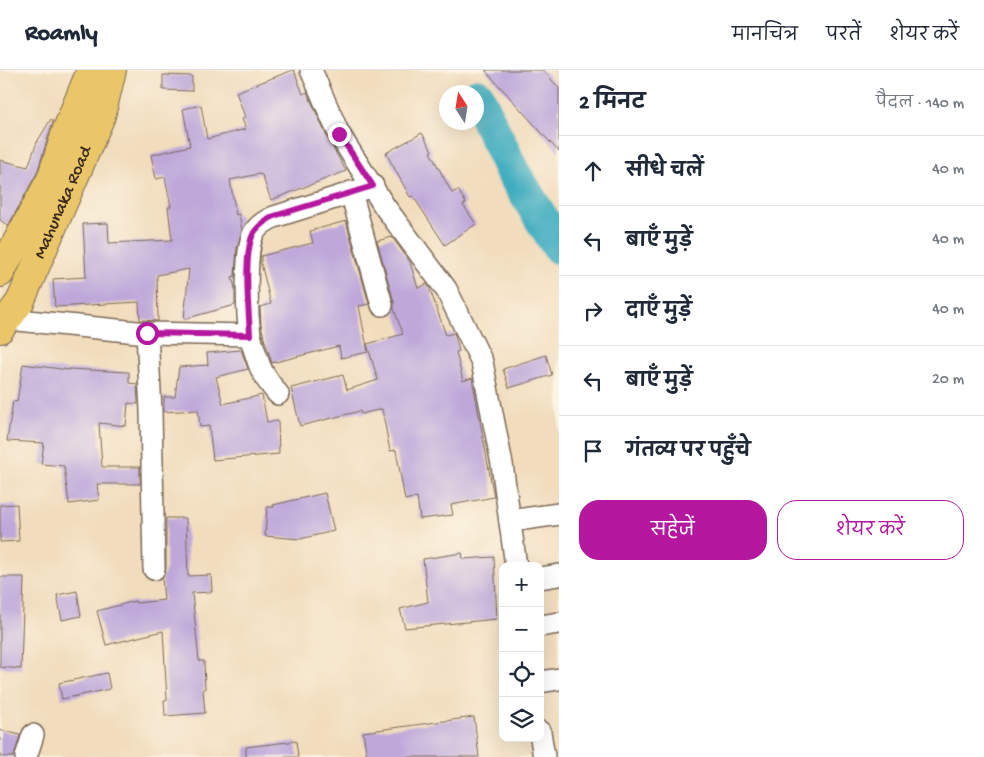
<!DOCTYPE html>
<html lang="hi">
<head>
<meta charset="utf-8">
<style>
	body { margin:0; font-family:"Gochi Hand","Playpen Sans Deva",sans-serif; background:#f6f6f7; color:#1f2937 }
	.controls { position:absolute; right:15px; bottom:15px; display:grid; overflow:hidden; border-radius:10px; box-shadow:0 5px 20px #0002 }
	.controls button { width:45px; height:45px; display:grid; place-items:center; padding:0; border:0; border-bottom:1px solid #e0e1e3; background:#fff; color:#1f2937; font:25px sans-serif }
	.compass { position:absolute; left:439px; top:15px; width:45px; height:45px; border-radius:50%; background:#fff; box-shadow:0 5px 20px #0002; rotate:348deg }
	.stop { position:absolute; width:15px; height:15px; margin:-11px; border:4px solid #b5179e; border-radius:50%; background:#fff }
	.stop.end { background:#b5179e; border-color:#fff; box-shadow:0 1px 5px #0008 }
	.list { margin:0; padding:0; list-style:none }
	h2 { display:flex; justify-content:space-between; align-items:center; height:65px; margin:0; padding:0 20px; font-size:21px }
	h2 small { font-size:16px; font-weight:400; color:#747a83 }
	.list li { display:grid; grid-template-columns:32px 1fr auto; gap:15px; align-items:center; box-sizing:border-box; height:70px; padding:0 20px; border-top:1px solid #e0e1e3 }
	.list b { display:block; font-size:19px; white-space:nowrap }
	.list em { font-size:16px; font-style:normal; color:#747a83 }
	.actions { display:flex; gap:10px; padding:15px 20px }
	.actions a { flex:1; padding:11px 0; border:1px solid #b5179e; border-radius:20px; text-align:center; font-size:18px; color:#b5179e }
	.actions .main { background:#b5179e; color:#fff }
	.icon { flex:none; width:28px; height:28px; fill:none; stroke:currentColor; stroke-width:2; stroke-linecap:round; stroke-linejoin:round }
	.map { position:relative; flex:none; width:559px; height:687px; overflow:hidden }
	header { display:flex; align-items:center; gap:30px; box-sizing:border-box; height:70px; padding:0 25px; background:#fff; border-bottom:1px solid #e0e1e3 }
	header strong { font-size:24px }
	nav { display:flex; gap:28px; margin-inline-start:auto; font-size:18px }
	main { display:flex }
	aside { flex:1; background:#fff }
	.map>svg:first-child { display:block }
	.lines { fill:none; stroke-linecap:round; stroke-linejoin:round }
	.river { stroke:#41adc0; stroke-width:35 }
	.building { fill:#bea8da }
	.minor-casing { stroke:#7b6855; stroke-width:24 }
	.major-casing { stroke:#7b6855; stroke-width:30 }
	.minor { stroke:#fff; stroke-width:21 }
	.major { stroke:#eac669; stroke-width:28 }
	.route { stroke:#b5179e; stroke-width:6 }
	.labels { text-anchor:middle; dominant-baseline:central; stroke-width:4; stroke-linejoin:round; paint-order:stroke }
	.street-label { font-size:18px; fill:#3b2a1e; stroke:#fcf5e5 }
</style>
</head>
<body>
<header>
<strong>Roamly</strong>
<nav><a>मानचित्र</a><a>परतें</a><a>शेयर करें</a></nav>
</header>
<main>
<div class="map">
<svg width="559" height="687" viewBox="0 0 559 687">
	<rect width="100%" height="100%" fill="#fcf5e5"/>
	<filter id="ink" filterUnits="userSpaceOnUse"><feTurbulence type="fractalNoise" baseFrequency=".02" numOctaves="2"/><feDisplacementMap in="SourceGraphic" scale="10" xChannelSelector="R" yChannelSelector="G"/><feConvolveMatrix kernelMatrix="1 2 1 2 8 2 1 2 1" color-interpolation-filters="sRGB"/></filter>
	<filter id="wash" filterUnits="userSpaceOnUse"><feTurbulence type="fractalNoise" baseFrequency=".0096" numOctaves="4" result="noise"/><feDisplacementMap in="SourceGraphic" scale="20" xChannelSelector="R" yChannelSelector="G"/><feGaussianBlur stdDeviation="1.12" result="paint"/><feColorMatrix in="noise" values="0 0 0 0 0 0 0 0 0 0 0 0 0 0 0 0 0 1.4 0 .05"/><feComposite in="paint" operator="in"/></filter>
	<g filter="url(#wash)">
		<rect width="100%" height="100%" fill="#f1dcbc"/>
		<g class="lines">
			<path class="river" d="M477 26 512 101 559 177"/>
		</g>
		<g id="blocks">
			<g class="building">
				<path d="M293 0H294L303 24 307 22 328 69 346 101 271 130 262 105 259 104 230 110 236 145 239 144 242 160 237 178 235 206 232 207 235 218V235L184 249 189 199 157 205 158 251 140 250 139 232 55 237 53 209 86 207 83 154 108 153 109 173 172 170 168 137H171L165 107 156 109 151 85 190 76 183 39 201 35 207 69 246 59 242 49 245 47 236 22Z"/>
				<path d="M485 0H543L559 18V82Z"/>
				<path d="M163 5 192 6V21L163 20Z"/>
				<path d="M51 49 53 51 37 103 8 156 0 150V90L28 97 37 72Z"/>
				<path d="M422 63 432 81 430 82 452 123 458 120 466 133 463 135 476 154 445 175 413 126 410 127 386 83Z"/>
				<path d="M346 151 369 234 359 236 368 282 341 288 339 276 272 293 264 268 261 254 260 237 271 234 261 193V186L313 173 310 161Z"/>
				<path d="M392 167 410 192 418 218 427 214 429 217 446 265 454 263 455 265 459 281 456 282 463 311 472 308 494 427 451 435 453 445 420 449 417 427 405 430 396 380 390 381 382 339 361 344 360 341 300 356 291 318 343 305 347 320 378 310 367 274 403 264 394 239V232L377 171Z"/>
				<path d="M241 280 248 299 216 307 223 334 262 325 267 352 278 351 279 384 213 390 209 356 200 357 198 340 164 342V327H175L179 297 208 295 207 283Z"/>
				<path d="M546 285 552 305 509 318 503 299Z"/>
				<path d="M23 294 69 300V299L129 302V313L137 314 138 334 128 333 126 356 99 353 102 397H140V414H97L99 430 69 434 64 396 41 394 44 373 7 371 13 331 17 332Z"/>
				<path d="M325 423 334 461 300 469 265 466 267 437H274L273 435Z"/>
				<path d="M17 434 19 471 0 472V435Z"/>
				<path d="M166 448H186L188 506 211 505 212 522 192 523 199 591H204L205 619H203L205 643 165 646 164 630H167L163 561 106 575 97 541 135 531 136 533 164 530 162 508 166 499Z"/>
				<path d="M462 483 463 489 494 487 497 549 405 558 400 539 428 532 423 489Z"/>
				<path d="M0 507H24L21 599 0 597Z"/>
				<path d="M77 521 81 546 62 550 57 525Z"/>
				<path d="M107 603 110 619 62 629 59 613Z"/>
				<path d="M474 647 479 687H367L363 662Z"/>
				<path d="M0 660 20 665 14 687H0Z"/>
				<path d="M296 671 298 687H246V677Z"/>
			</g>
		</g>
	</g>
	<g filter="url(#ink)">
		<use href="#blocks" fill-opacity="0" stroke="#7b6855" stroke-width="1"/>
		<g class="lines">
			<defs>
				<g id="minor">
					<path d="M311 0 339 64 385 137 446 219 482 292 502 394 516 496"/>
					<path d="M351 122 382 235"/>
					<path d="M8 249 147 263 250 265"/>
					<path d="M147 263 151 341 154 499"/>
					<path d="M278 324C270 314 263 306 259 294 256 285 252 274 250 264 247 245 244 175 255 161 260 154 267 150 274 147L373 116"/>
					<path d="M510 451 559 444"/>
					<path d="M540 508 559 505"/>
					<path d="M540 556 559 553"/>
					<path d="M540 612 559 609"/>
					<path d="M540 662 544 687"/>
					<path d="M26 687 33 665"/>
				</g>
				<g id="major">
					<path d="M0 203 51 109 67 59 91 0"/>
					<path id="s1" d="M0 259 20 232 101 46 112 0"/>
				</g>
			</defs>
			<use href="#minor" class="minor-casing"/>
			<use href="#major" class="major-casing"/>
			<use href="#minor" class="minor"/>
			<use href="#major" class="major"/>
		</g>
	</g>
	<g class="lines" filter="url(#ink)">
		<path class="route" d="M147 263 250 265C249 242 242 179 255 161 260 154 267 150 274 146L373 116 339 64"/>
	</g>
	<g class="labels">
		<g class="street-label">
			<text stroke="none"><textPath href="#s1" startOffset="142">Mahunaka Road</textPath></text>
		</g>
	</g>
</svg>
<div class="controls">
<button>+</button>
<button>−</button>
<button><svg class="icon" aria-label="locate" viewBox="0 0 24 24"><circle cx="12" cy="12" r="6"/><path d="M12 2v4M12 18v4M2 12h4M18 12h4"/></svg></button>
<button><svg class="icon" aria-label="layers" viewBox="0 0 24 24"><path d="M12 4l9 5-9 5-9-5zM3 14l9 5 9-5"/></svg></button>
</div>
<svg class="compass" viewBox="-18 -18 36 36"><path d="M0-13l5 13h-10z" fill="#e53935"/><path d="M0 13l5-13h-10z" fill="#747a83"/></svg>
<div class="stop" style="left:147px;top:263px"></div>
<div class="stop end" style="left:339px;top:64px"></div>
</div>
<aside>
<h2>2 मिनट<small>पैदल · 140 m</small></h2>
<ul class="list">
<li><svg class="icon" aria-label="ahead" viewBox="0 0 24 24"><path d="M12 20V5M6 11l6-6 6 6"/></svg><div><b>सीधे चलें</b></div><em>40 m</em></li>
<li><svg class="icon" aria-label="left" viewBox="0 0 24 24"><path d="M17 20v-9H6M10 6l-5 5 5 5"/></svg><div><b>बाएँ मुड़ें</b></div><em>40 m</em></li>
<li><svg class="icon" aria-label="right" viewBox="0 0 24 24"><path d="M7 20v-9h11M14 6l5 5-5 5"/></svg><div><b>दाएँ मुड़ें</b></div><em>40 m</em></li>
<li><svg class="icon" aria-label="left" viewBox="0 0 24 24"><path d="M17 20v-9H6M10 6l-5 5 5 5"/></svg><div><b>बाएँ मुड़ें</b></div><em>20 m</em></li>
<li><svg class="icon" aria-label="arrive" viewBox="0 0 24 24"><path d="M6 21V4h12l-3 4 3 4H6"/></svg><div><b>गंतव्य पर पहुँचे</b></div></li>
</ul>
<div class="actions"><a class="main">सहेजें</a><a>शेयर करें</a></div>
</aside>
</main>
</body>
</html>
